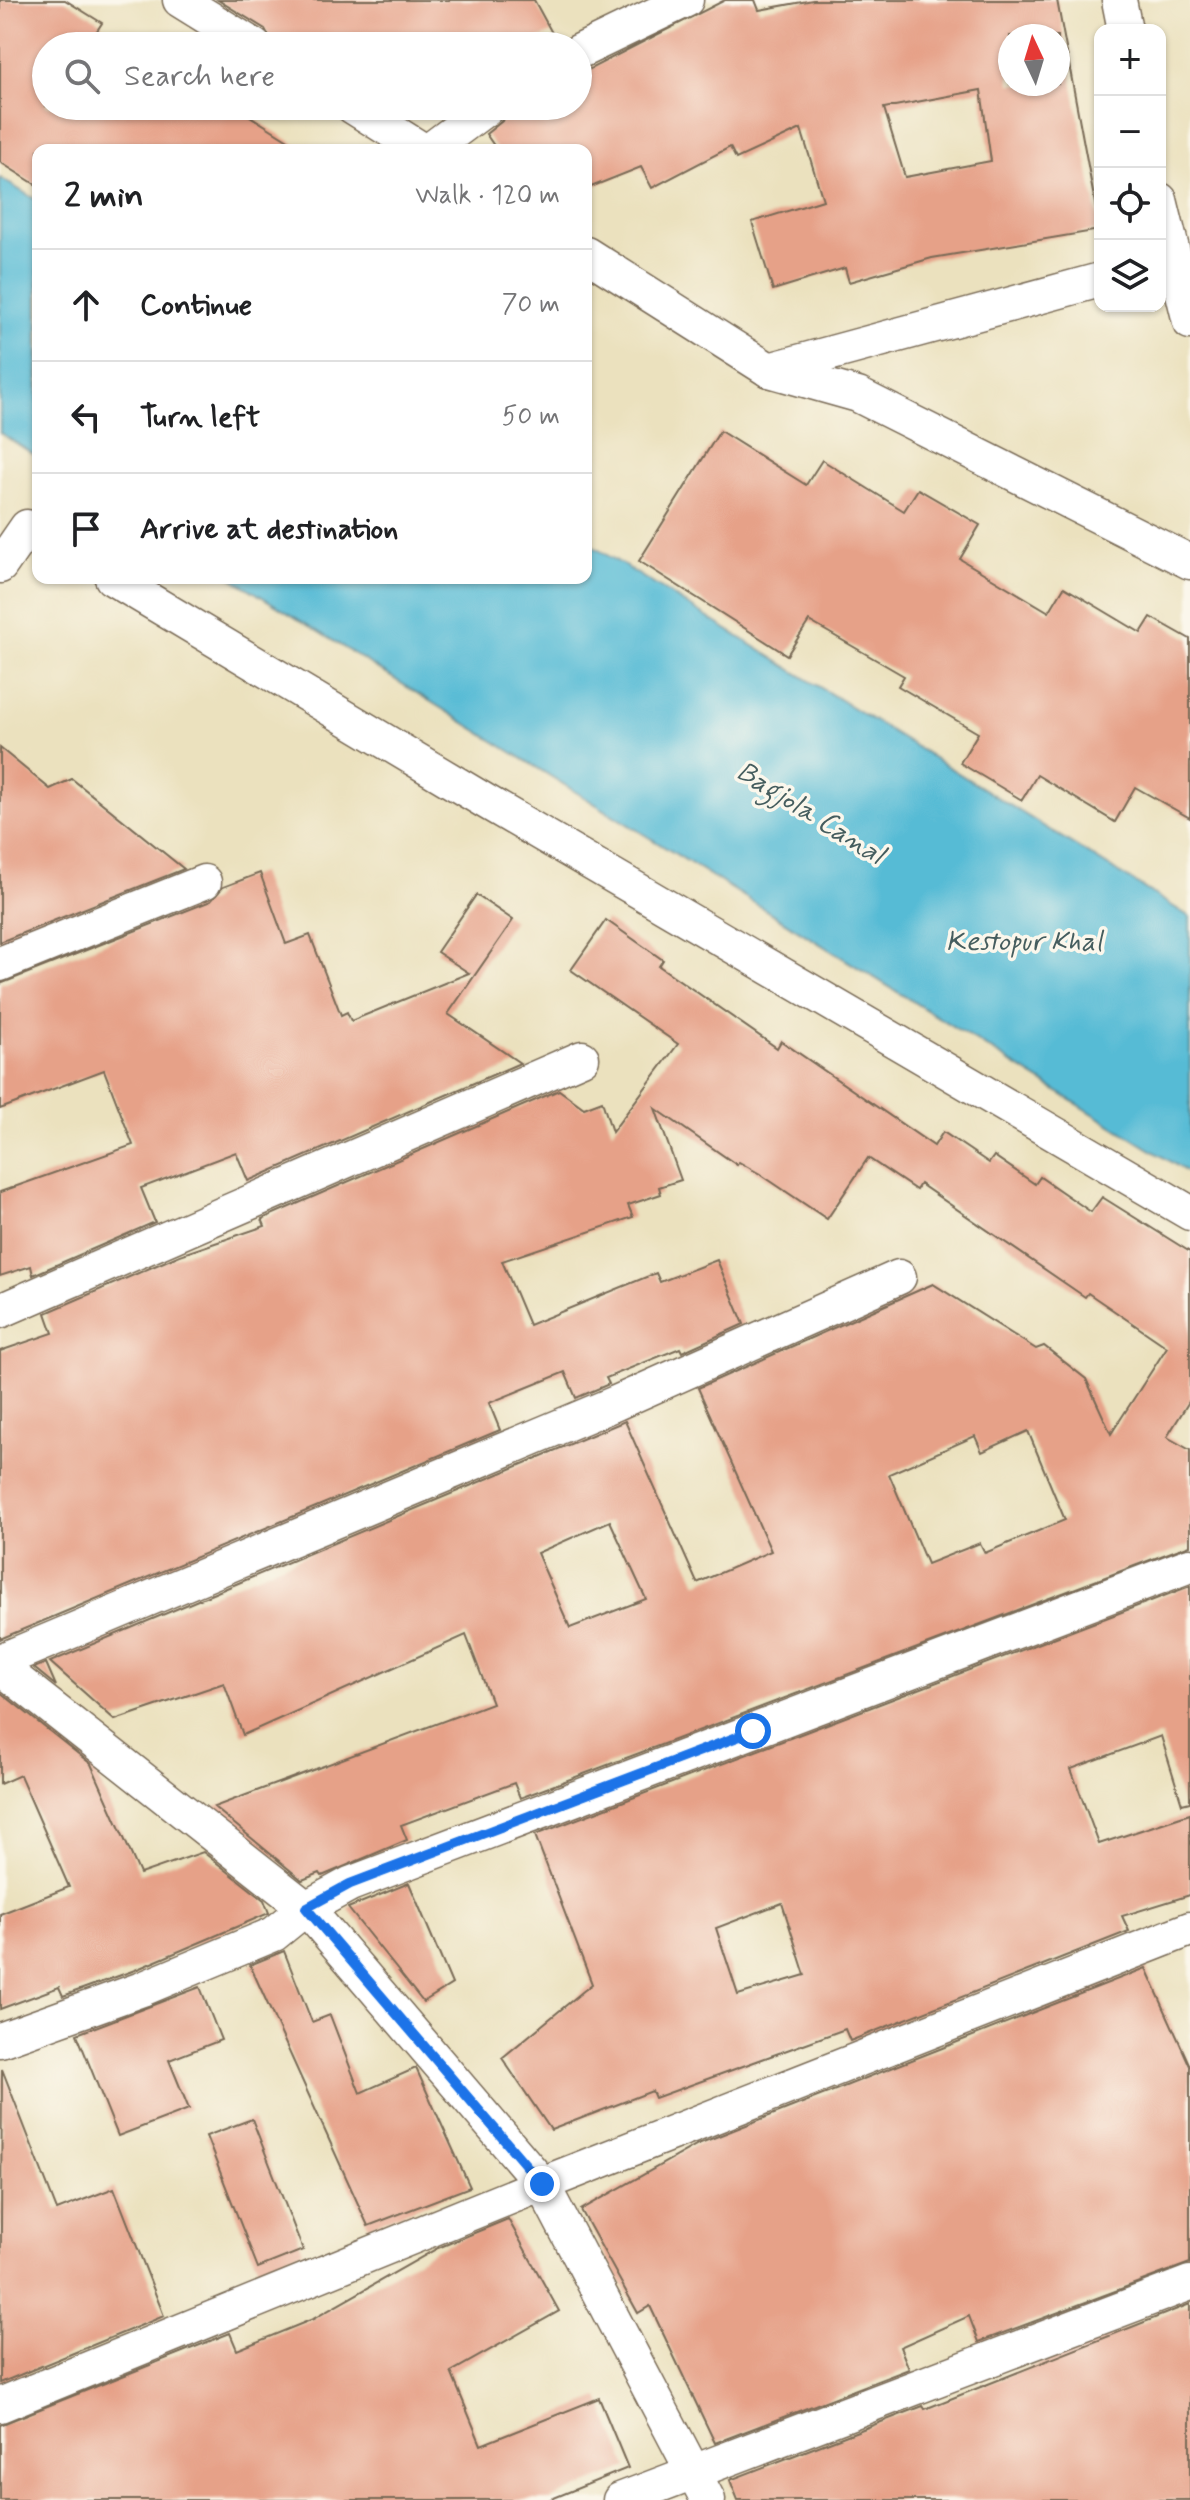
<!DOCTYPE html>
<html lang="en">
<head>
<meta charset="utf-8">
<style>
	body { margin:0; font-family:Mynerve,sans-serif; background:#f2f2f2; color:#202124 }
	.controls { position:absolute; right:24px; top:24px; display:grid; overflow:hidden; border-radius:16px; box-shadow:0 2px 6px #0004 }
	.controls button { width:72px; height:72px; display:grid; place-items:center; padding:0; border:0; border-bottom:2px solid #e0e0e0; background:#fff; color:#202124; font:40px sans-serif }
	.compass { position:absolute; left:998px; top:24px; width:72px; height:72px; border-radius:50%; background:#fff; box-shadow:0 2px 6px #0004; rotate:356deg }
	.stop { position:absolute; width:24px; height:24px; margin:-18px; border:6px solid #1a73e8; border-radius:50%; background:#fff }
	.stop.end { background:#1a73e8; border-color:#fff; box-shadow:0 2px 8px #0008 }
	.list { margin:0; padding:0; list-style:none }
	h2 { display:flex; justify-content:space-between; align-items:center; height:104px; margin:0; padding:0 32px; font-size:34px }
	h2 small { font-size:26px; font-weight:400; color:#757577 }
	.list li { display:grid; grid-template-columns:52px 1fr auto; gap:24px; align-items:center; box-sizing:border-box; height:112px; padding:0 32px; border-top:2px solid #e0e0e0 }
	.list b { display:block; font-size:30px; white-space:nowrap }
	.list em { font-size:26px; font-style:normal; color:#757577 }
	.icon { flex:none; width:44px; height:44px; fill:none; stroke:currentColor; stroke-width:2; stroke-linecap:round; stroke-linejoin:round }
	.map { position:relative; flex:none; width:1190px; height:2500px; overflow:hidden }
	.search { position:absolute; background:#fff; box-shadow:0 2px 6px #0004; left:32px; top:32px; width:560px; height:88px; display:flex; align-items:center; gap:20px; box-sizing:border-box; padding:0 28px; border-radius:44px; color:#757577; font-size:30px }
	.panel { position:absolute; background:#fff; box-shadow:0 2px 6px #0004; left:32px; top:144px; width:560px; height:440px; border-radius:16px }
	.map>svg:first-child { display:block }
	.water { fill:#57bbd5; stroke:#49727a; stroke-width:2 }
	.building { fill:#e6a188; fill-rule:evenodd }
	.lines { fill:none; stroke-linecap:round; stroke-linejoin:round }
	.street-casing { stroke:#796a56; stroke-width:37 }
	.street { stroke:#fff; stroke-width:34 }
	.route { stroke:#1a73e8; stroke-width:10 }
	.labels { text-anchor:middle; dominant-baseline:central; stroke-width:7; stroke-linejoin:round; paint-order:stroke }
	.water-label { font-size:28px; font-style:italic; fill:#455d5e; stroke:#fbf7ec }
</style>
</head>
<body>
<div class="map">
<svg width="1190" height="2500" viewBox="0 0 1190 2500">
	<rect width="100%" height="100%" fill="#fbf7ec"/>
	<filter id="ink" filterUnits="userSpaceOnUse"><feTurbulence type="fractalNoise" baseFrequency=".0125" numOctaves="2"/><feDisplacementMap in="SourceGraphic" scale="16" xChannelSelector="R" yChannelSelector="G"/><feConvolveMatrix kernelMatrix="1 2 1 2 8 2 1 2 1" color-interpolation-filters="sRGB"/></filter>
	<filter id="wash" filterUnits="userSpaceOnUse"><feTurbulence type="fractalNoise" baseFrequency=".006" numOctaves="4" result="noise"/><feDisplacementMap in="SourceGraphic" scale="32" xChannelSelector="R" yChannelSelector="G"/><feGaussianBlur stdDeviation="1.8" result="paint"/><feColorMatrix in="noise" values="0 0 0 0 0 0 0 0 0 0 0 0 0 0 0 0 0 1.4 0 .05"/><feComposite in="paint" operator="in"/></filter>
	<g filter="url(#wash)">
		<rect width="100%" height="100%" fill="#ebe1be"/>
		<g class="water">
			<path d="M0 178 38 201V457L0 433Z"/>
			<path d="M586 542 1190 917V1174L232 578H586Z"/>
		</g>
		<g id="blocks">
			<g class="building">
				<path d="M0 0H65L102 23 87 46H46V106H234L304 150H38V186L0 162Z"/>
				<path d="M218 0H534L552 33 522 46H274L265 29Z"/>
				<path d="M725 0H755L759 10 813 0H1057L1100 230 932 258 849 282 845 268 773 290 752 222 823 200 801 129 736 159 730 147 652 188 641 167 586 189V150H497L486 134 502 121 509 106H578V75ZM1010 36H1058V84H1010ZM981 90 991 161 905 177 884 108Z"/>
				<path d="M720 431 806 485 822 460 904 511 918 489 980 525 960 559 1049 612 1064 587 1141 633 1151 617 1190 639V818L1135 787 1115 822 1037 775 1022 800 960 763 978 733 898 686 904 676 809 621 787 655 639 561Z"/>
				<path d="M0 748 50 789 72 779 184 869 0 942Z"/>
				<path d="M260 873 286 944 310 935 341 1015 347 1012 351 1021 469 973 437 952 476 895 513 920 448 1014 520 1063 248 1181 236 1152 141 1188 155 1222 33 1275 31 1266 0 1276V1192L133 1145 104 1070 0 1109V984L211 901 223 887Z"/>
				<path d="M606 920 663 960 659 966 777 1048 781 1041 934 1146 943 1132 989 1163 994 1156 1035 1184 1040 1177 1091 1212 1102 1197 1190 1252V1400L1167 1437 1190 1450V1545L520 1798 514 1783 401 1825 407 1840 322 1876 320 1873 302 1880 214 1807 492 1703 466 1635 243 1735 224 1683 115 1720 50 1662 625 1421 697 1583 771 1551 698 1388 933 1284 1036 1349 1044 1346 1086 1379 1111 1434 1167 1347 1088 1293 1085 1297 920 1184 916 1190 868 1158 827 1219 760 1174 739 1162 737 1165 655 1108 681 1180 659 1187 661 1194 628 1205 633 1217 502 1261 529 1325 656 1273 660 1282 717 1260 744 1324 682 1352 680 1348 606 1378 609 1384 576 1398 565 1372 489 1403 500 1430 0 1639V1351L53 1333 46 1313 180 1255 265 1226 262 1219 559 1090 584 1108 602 1101 612 1132 678 1044 571 970ZM1028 1431 1065 1520 985 1553 980 1543 927 1564 889 1474 975 1436 982 1452ZM610 1521 646 1599 570 1628 537 1553Z"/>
				<path d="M1190 1586V1802L1182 1804 1161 1736 1071 1769 1099 1844 1190 1814V1895L1122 1916 1129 1931 850 2041 845 2029 655 2098 652 2091 551 2130 502 2058 592 1984 535 1835ZM782 1903 805 1975 738 1995 716 1928Z"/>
				<path d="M46 1663 56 1686 34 1668Z"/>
				<path d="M0 1692 91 1764 140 1874 203 1852 264 1900 269 1913 135 1970 63 1996 59 1987 0 2009V1914L69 1887 20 1775 0 1784Z"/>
				<path d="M409 1883 452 1984 423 2002 348 1908Z"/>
				<path d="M284 1951 312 2022 330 2015 360 2093 416 2068 470 2187 368 2226 250 1965Z"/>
				<path d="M1146 1968 1190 2066V2263L979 2342 969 2316 900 2347 909 2369 715 2443 650 2306 638 2313 581 2210 698 2144Z"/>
				<path d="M200 1987 221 2040 169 2060 189 2109 118 2136 77 2034Z"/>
				<path d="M2 2069 57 2210 114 2188 164 2316 0 2383Z"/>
				<path d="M252 2119 303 2250 258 2268 206 2136Z"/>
				<path d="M508 2219 559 2311 451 2372 481 2445 599 2398 628 2468 549 2500H0V2425L230 2333 237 2350 313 2319 438 2248Z"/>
				<path d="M1190 2304V2500H738L730 2480 923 2406 925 2409Z"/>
			</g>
		</g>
	</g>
	<g filter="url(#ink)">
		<use href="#blocks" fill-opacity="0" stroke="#796a56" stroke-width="2"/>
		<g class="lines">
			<defs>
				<g id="street">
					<path d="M180 0 254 46"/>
					<path d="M1119 0 1125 30"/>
					<path d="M578 52 686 0"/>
					<path d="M352 106 422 150"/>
					<path d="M430 150 489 106"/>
					<path d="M1160 200 1190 322"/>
					<path d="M586 254 769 370 858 395 1190 562"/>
					<path d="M769 370 1100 280"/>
					<path d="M0 566 27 527"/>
					<path d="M112 578 485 801 1190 1213"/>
					<path d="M0 964 204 882"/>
					<path d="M0 1311 582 1058"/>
					<path d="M0 1661 616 1403 899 1277"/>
					<path d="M0 1667 306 1908 542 2184 708 2500"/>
					<path d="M0 2040 142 1989 274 1934 306 1908 350 1884 1190 1565"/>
					<path d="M0 2405 542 2184 1190 1929"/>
					<path d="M620 2500 1190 2283"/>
				</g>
			</defs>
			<use href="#street" class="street-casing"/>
			<use href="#street" class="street"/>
		</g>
	</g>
	<g class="lines" filter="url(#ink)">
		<path class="route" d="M542 2184 306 1908 350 1884 753 1731"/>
	</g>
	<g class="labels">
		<g class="water-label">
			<text transform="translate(810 814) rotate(32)">Bagjola Canal</text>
			<text x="1024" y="942">Kestopur Khal</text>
		</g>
	</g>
</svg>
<div class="controls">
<button>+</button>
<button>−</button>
<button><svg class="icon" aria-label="locate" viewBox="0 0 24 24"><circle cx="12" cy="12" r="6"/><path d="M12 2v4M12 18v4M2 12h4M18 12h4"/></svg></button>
<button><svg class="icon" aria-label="layers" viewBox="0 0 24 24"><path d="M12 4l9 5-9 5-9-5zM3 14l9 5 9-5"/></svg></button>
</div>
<svg class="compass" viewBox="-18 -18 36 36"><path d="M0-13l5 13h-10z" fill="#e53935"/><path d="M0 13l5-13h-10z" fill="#757577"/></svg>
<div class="stop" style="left:753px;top:1731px"></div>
<div class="stop end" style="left:542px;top:2184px"></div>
<div class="search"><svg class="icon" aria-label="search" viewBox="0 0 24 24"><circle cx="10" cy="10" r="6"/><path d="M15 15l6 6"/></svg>Search here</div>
<section class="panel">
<h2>2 min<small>Walk · 120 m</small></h2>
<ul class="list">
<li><svg class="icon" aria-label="ahead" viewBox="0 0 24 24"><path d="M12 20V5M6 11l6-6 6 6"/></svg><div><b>Continue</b></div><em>70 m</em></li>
<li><svg class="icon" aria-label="left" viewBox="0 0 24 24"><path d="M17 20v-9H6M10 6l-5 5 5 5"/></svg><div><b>Turn left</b></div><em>50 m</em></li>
<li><svg class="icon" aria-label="arrive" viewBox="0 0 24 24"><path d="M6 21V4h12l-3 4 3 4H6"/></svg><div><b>Arrive at destination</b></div></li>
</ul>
</section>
</div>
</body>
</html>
